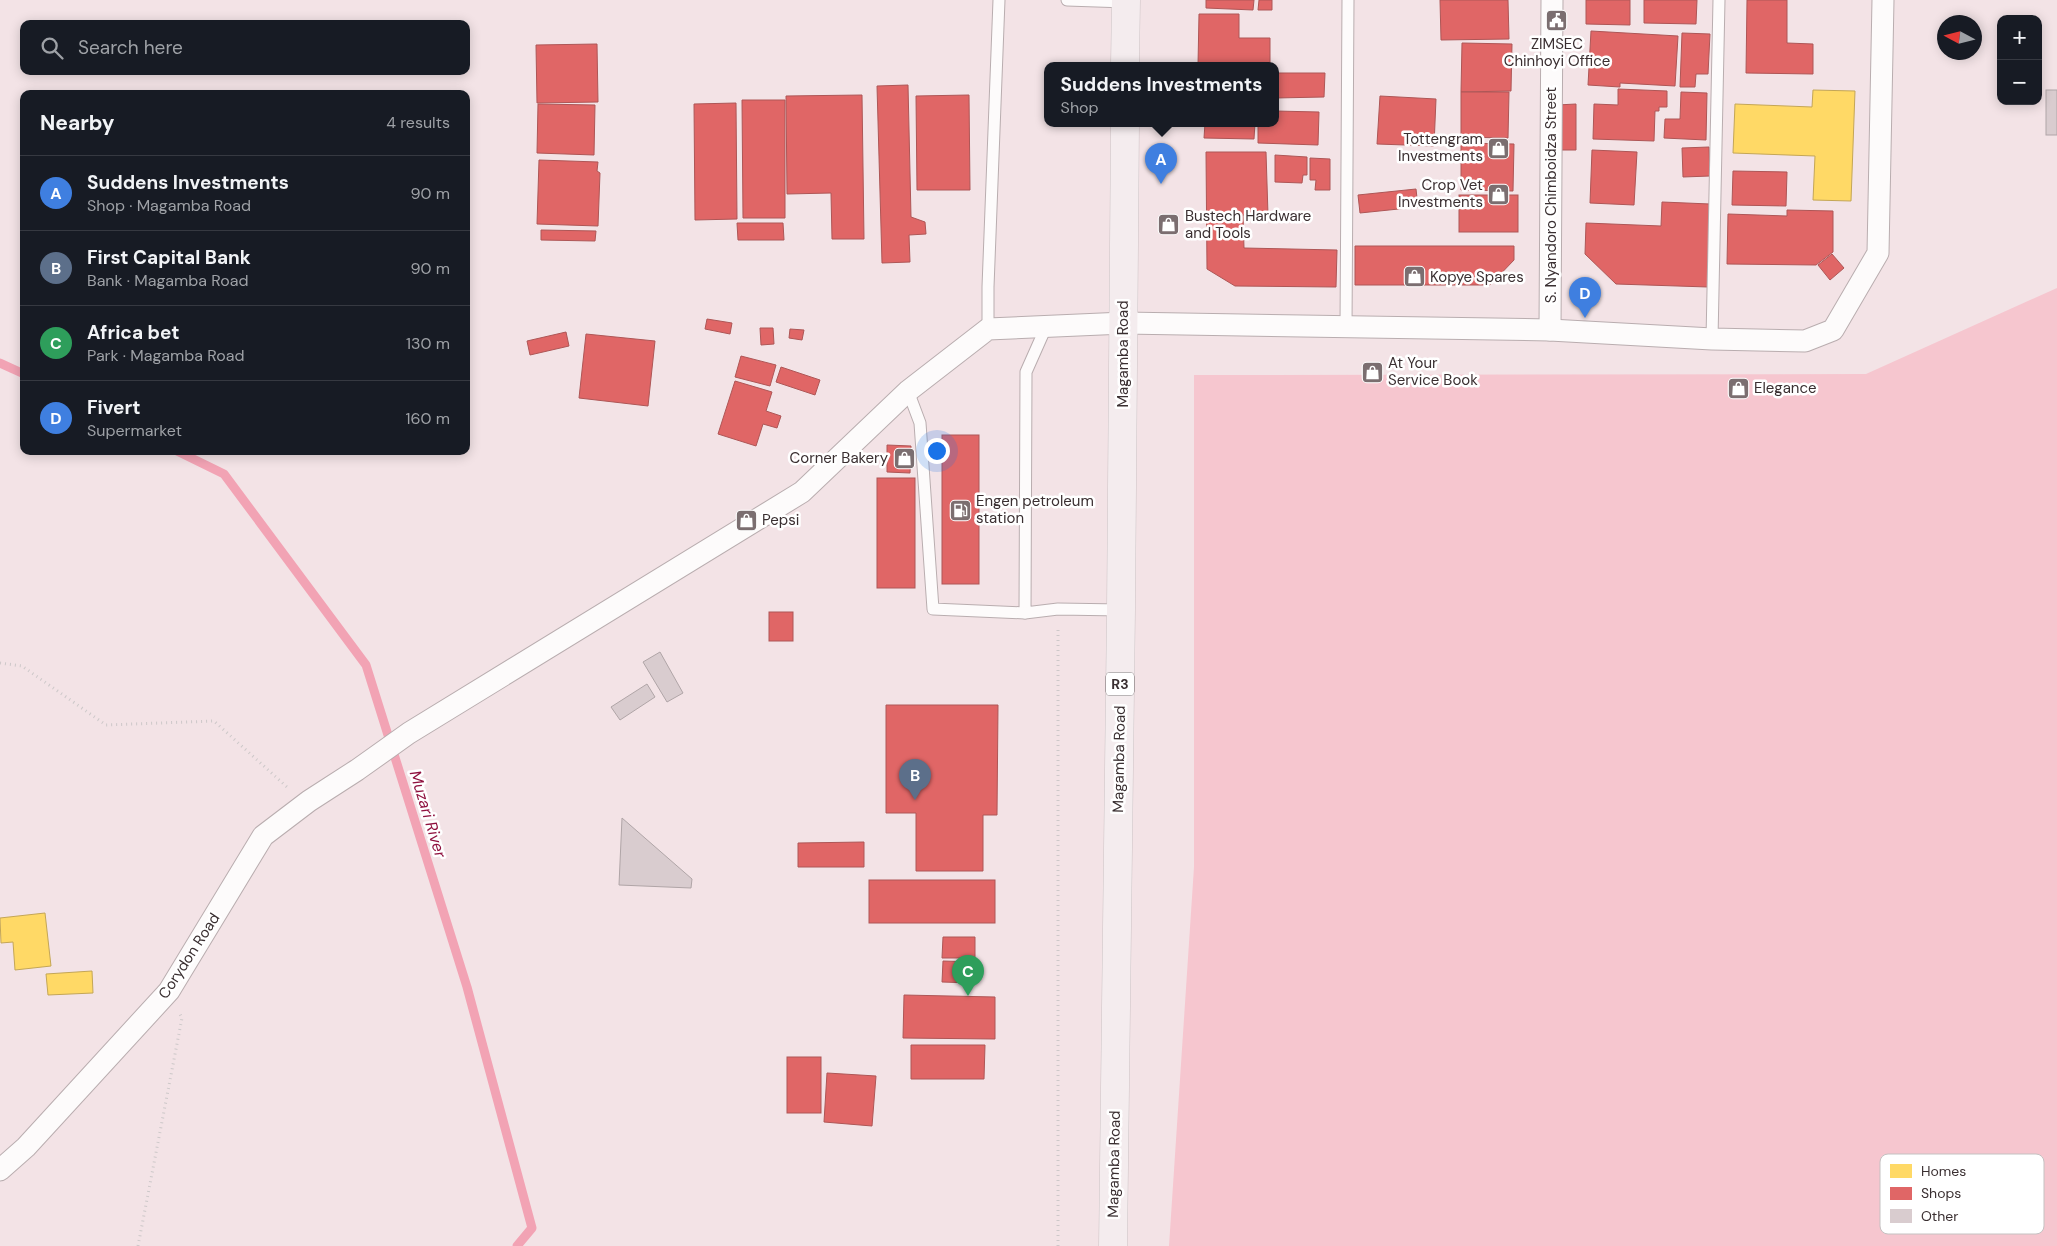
<!DOCTYPE html>
<html lang="en">
<head>
<meta charset="utf-8">
<style>
	body { margin:0; font-family:"DM Sans",sans-serif; background:#20242c; color:#f1f3f6 }
	.controls { position:absolute; right:15px; top:15px; display:grid; overflow:hidden; border-radius:10px; box-shadow:0 2px 12px #0003 }
	.controls button { width:45px; height:45px; display:grid; place-items:center; padding:0; border:0; border-bottom:1px solid #363941; background:#171b24; color:#f1f3f6; font:25px sans-serif }
	.compass { position:absolute; left:1937px; top:15px; width:45px; height:45px; border-radius:50%; background:#171b24; box-shadow:0 2px 12px #0003; rotate:277deg }
	.you { position:absolute; left:936px; top:450px; width:18px; height:18px; margin:-12px; border:4px solid #fff; border-radius:50%; background:#1a73e8; box-shadow:0 0 0 8px #1a73e833 }
	.badge { display:grid; place-items:center; width:32px; height:32px; border-radius:50%; background:#d93025; color:#fff; font-size:16px; font-weight:700 }
	.pin { position:absolute; translate:-50% -41px; filter:drop-shadow(0 1px 2px #0008) }
	.pin::after { content:''; position:absolute; top:26px; width:18px; height:15px; background:inherit; clip-path:polygon(0 0,100% 0,50% 100%) }
	.popup { position:absolute; left:1044px; top:62px; width:235px; height:65px; box-sizing:border-box; display:grid; place-content:center; border-radius:10px; background:#171b24; filter:drop-shadow(0 1px 4px #0005); font-size:16px; white-space:nowrap; color:#9ea1a6 }
	.popup b { font-size:19px; color:#f1f3f6 }
	.popup::after { content:''; position:absolute; left:50%; top:100%; margin-left:-10px; border:10px solid transparent; border-top-color:#171b24 }
	.list { margin:0; padding:0; list-style:none }
	h2 { display:flex; justify-content:space-between; align-items:center; height:65px; margin:0; padding:0 20px; font-size:21px }
	h2 small { font-size:16px; font-weight:400; color:#9ea1a6 }
	.list li { display:grid; grid-template-columns:32px 1fr auto; gap:15px; align-items:center; box-sizing:border-box; height:75px; padding:0 20px; border-top:1px solid #363941 }
	.list b { display:block; font-size:19px; white-space:nowrap }
	.list p { margin:0; font-size:16px; white-space:nowrap; color:#9ea1a6 }
	.list em { font-size:16px; font-style:normal; color:#9ea1a6 }
	.icon { flex:none; width:28px; height:28px; fill:none; stroke:currentColor; stroke-width:2; stroke-linecap:round; stroke-linejoin:round }
	.map { position:relative; flex:none; width:2057px; height:1246px; overflow:hidden }
	.search { position:absolute; background:#171b24; box-shadow:0 2px 12px #0003; left:20px; top:20px; width:450px; height:55px; display:flex; align-items:center; gap:12px; box-sizing:border-box; padding:0 18px; border-radius:10px; color:#9ea1a6; font-size:19px }
	.panel { position:absolute; background:#171b24; box-shadow:0 2px 12px #0003; left:20px; top:90px; width:450px; height:365px; border-radius:10px }
	.map>svg:first-child { display:block }
	.green { fill:#f6c6cf }
	.homes { fill:#ffd966; stroke:#c4a656 }
	.shops { fill:#e06666; stroke:#ae5656 }
	.lines { fill:none; stroke-linecap:round; stroke-linejoin:round }
	.stream { stroke:#f2a3b4; stroke-width:9 }
	.building { fill:#d9cccf; stroke:#b0a5a7 }
	.service-casing { stroke:#b9adaf; stroke-width:13 }
	.minor-casing { stroke:#b9adaf; stroke-width:23 }
	.trunk-casing { stroke:#ccc3c5; stroke-width:29 }
	.path { stroke:#cdc8c9; stroke-width:3; stroke-dasharray:1 4; stroke-linecap:butt }
	.service { stroke:#fdfbfb; stroke-width:11 }
	.minor { stroke:#fdfbfb; stroke-width:21 }
	.trunk { stroke:#f4ecee; stroke-width:28 }
	.labels { text-anchor:middle; dominant-baseline:central; stroke-width:5; stroke-linejoin:round; paint-order:stroke }
	.shield { fill:#fff; stroke:#756d6f; stroke-width:1 }
	.shield-label { font-size:14px; font-weight:bold; fill:#3a2f31 }
	.poi-label { font-size:15px; fill:#3a2f31; stroke:#fff; text-anchor:start }
	.street-label { font-size:15px; fill:#3a2f31; stroke:#fff }
	.water-label { font-size:16px; font-style:italic; fill:#8f113f; stroke:#fff }
	.key { fill:#fff; stroke:#c4c1c1; stroke-width:1 }
	.key-label { font-size:14px; fill:#3a2f31 }
</style>
</head>
<body>
<div class="map">
<svg width="2057" height="1246" viewBox="0 0 2057 1246">
	<rect width="100%" height="100%" fill="#f3e3e6"/>
	<path class="green" d="M2057 288V1246H1169L1194 867V375L1866 374Z"/>
	<g class="homes">
		<path d="M1813 90 1855 91 1851 201 1813 200 1815 156 1733 153 1735 104 1812 107Z"/>
		<path d="M45 913 51 966 15 970 13 942 1 943 0 918Z"/>
		<path d="M92 971 93 993 48 995 46 974Z"/>
	</g>
	<g class="shops">
		<path d="M1206 0H1254L1253 10 1206 8Z"/>
		<path d="M1259 0H1272V10H1258Z"/>
		<path d="M1440 0H1508L1509 39 1441 40Z"/>
		<path d="M1586 0H1630V25L1586 24Z"/>
		<path d="M1644 0H1697L1696 24 1644 23Z"/>
		<path d="M1747 0H1787V43L1813 44V74L1746 73Z"/>
		<path d="M1199 14H1239V38H1270V65H1198Z"/>
		<path d="M1591 31 1678 36 1675 86 1620 83V87L1588 85Z"/>
		<path d="M1682 33 1710 34 1708 74H1696L1695 87H1680Z"/>
		<path d="M1462 43 1512 44 1511 91 1461 92Z"/>
		<path d="M597 44 598 102 537 103 536 45Z"/>
		<path d="M1276 73H1325L1324 97 1275 98Z"/>
		<path d="M908 85 911 217 925 222 926 234 909 235 910 262 882 263 877 86Z"/>
		<path d="M1618 89 1667 91V107H1659V111H1655L1654 141 1593 139 1594 104 1618 105Z"/>
		<path d="M1461 92H1509L1508 138 1461 137Z"/>
		<path d="M1681 92 1707 93 1706 140 1664 138 1665 119H1680Z"/>
		<path d="M862 95 864 239H832L831 193 787 194 786 96Z"/>
		<path d="M969 95 970 190H917L916 96Z"/>
		<path d="M1380 96 1436 99 1434 146 1377 144Z"/>
		<path d="M742 100H785V218H743Z"/>
		<path d="M736 103 737 219 695 220 694 104Z"/>
		<path d="M538 104 595 105 594 155 537 153Z"/>
		<path d="M1576 104V150H1557V105Z"/>
		<path d="M1275 111 1319 112 1318 145 1258 143V123H1275Z"/>
		<path d="M1205 123H1255L1254 139 1204 138Z"/>
		<path d="M1461 143 1514 144 1513 191 1461 190Z"/>
		<path d="M1709 147 1710 176 1683 177 1682 148Z"/>
		<path d="M1592 150 1637 152 1634 205 1590 203Z"/>
		<path d="M1206 152H1266L1268 215H1243L1244 248 1337 250 1336 287 1235 286 1207 269Z"/>
		<path d="M1275 155 1307 157V175H1303L1302 183 1275 182Z"/>
		<path d="M1310 158 1330 159V190H1315L1316 180H1310Z"/>
		<path d="M539 160 598 162 597 171 600 173 598 226 537 224Z"/>
		<path d="M1733 171 1787 172 1786 206 1732 205Z"/>
		<path d="M1416 189 1418 207 1360 213 1358 195Z"/>
		<rect x="1459" y="195" width="59" height="37"/>
		<path d="M1662 202 1710 204 1708 287 1616 284 1585 254 1586 223 1661 226Z"/>
		<path d="M1787 210 1833 211V252L1816 265 1727 264 1728 214 1787 216Z"/>
		<path d="M737 223H783L784 240H738Z"/>
		<path d="M541 230 596 231 595 241 541 240Z"/>
		<path d="M1355 246H1514V260L1490 285H1355Z"/>
		<path d="M1832 254 1844 268 1830 280 1818 265Z"/>
		<path d="M707 319 732 323 730 334 705 329Z"/>
		<path d="M760 328H773L774 344 761 345Z"/>
		<path d="M790 329 804 330 802 340 789 338Z"/>
		<path d="M566 332 569 346 530 355 527 341Z"/>
		<path d="M586 334 655 341 648 406 579 398Z"/>
		<path d="M741 356 776 365 770 386 735 377Z"/>
		<path d="M781 367 820 380 815 395 776 382Z"/>
		<path d="M735 381 772 392 766 411 781 416 777 428 763 424 756 446 718 434Z"/>
		<rect x="942" y="435" width="37" height="149"/>
		<path d="M887 445 911 446 910 473 887 472Z"/>
		<rect x="877" y="478" width="38" height="110"/>
		<rect x="769" y="612" width="24" height="29"/>
		<path d="M886 705H998L997 815H983V871H916V813H886Z"/>
		<path d="M864 842V867H798V843Z"/>
		<rect x="869" y="880" width="126" height="43"/>
		<path d="M943 937H975V958H942Z"/>
		<path d="M943 961 975 962 974 983 942 982Z"/>
		<path d="M904 995 995 997V1039L903 1038Z"/>
		<path d="M911 1045H985L984 1079H911Z"/>
		<rect x="787" y="1057" width="34" height="56"/>
		<path d="M827 1073 876 1076 872 1126 824 1122Z"/>
	</g>
	<g class="lines">
		<g class="stream">
			<path d="M0 363 24 374"/>
			<path d="M177 451 224 474 366 665 467 987 532 1228 517 1246"/>
		</g>
	</g>
	<g class="building">
		<rect x="2046" y="90" width="11" height="45"/>
		<path d="M660 652 683 693 667 702 643 662Z"/>
		<path d="M647 684 655 697 620 720 611 707Z"/>
		<path d="M622 818 692 879 691 888 619 885Z"/>
	</g>
	<g class="lines">
		<defs>
			<g id="service">
				<path d="M1067 0 1126 2"/>
				<path d="M1046 327 1026 372 1025 613 1058 609 1121 610"/>
				<path d="M1346 327 1348 0"/>
				<path d="M988 329V287L999 0"/>
				<path d="M1712 339 1719 0"/>
				<path d="M908 391 920 423 933 609 1025 613"/>
			</g>
			<g id="minor">
				<path d="M1550 330 1552 0"/>
				<path d="M0 1170 26 1147 169 991 263 836 309 801 357 770 409 733 802 492 908 391 988 329 1124 323 1550 330 1712 339 1805 341 1833 330 1878 253 1883 0"/>
			</g>
			<g id="trunk">
				<path d="M1125 65 1126 0"/>
				<path d="M1113 1246 1121 610 1125 123"/>
			</g>
		</defs>
		<use href="#service" class="service-casing"/>
		<use href="#minor" class="minor-casing"/>
		<use href="#trunk" class="trunk-casing"/>
		<g class="path">
			<path d="M0 663 22 666 106 725 214 721 287 787"/>
			<path d="M138 1246 182 1018 180 1014"/>
			<path d="M1058 1246V627"/>
		</g>
		<use href="#service" class="service"/>
		<use href="#minor" class="minor"/>
		<use href="#trunk" class="trunk"/>
	</g>
	<defs>
		<symbol id="civic-square" viewBox="-11 -11 22 22"><rect x="-9" y="-9" width="18" height="18" rx="4" fill="#7b6e70" stroke="#fff"/><path d="M-.6-6.5H3V-4.5H.6V-3L4-1V1h2V6H-6V1h2V-1L-.6-3ZM-1.2 2.5V6h2.4V2.5Z" fill="#fff"/></symbol>
		<symbol id="shop-square" viewBox="-11 -11 22 22"><rect x="-9" y="-9" width="18" height="18" rx="4" fill="#7b6e70" stroke="#fff"/><path d="M-5-2.5h2.3a2.7 3.5 0 0 1 5.4 0H5L5.5 6h-11ZM-1.5-2.5h3a1.5 2.3 0 0 0-3 0Z" fill="#fff"/></symbol>
		<symbol id="fuel-square" viewBox="-11 -11 22 22"><rect x="-9" y="-9" width="18" height="18" rx="4" fill="#7b6e70" stroke="#fff"/><path d="M-5.5-6h7V0h2V4h1.3V-2.5L3-4.5l.8-.8L6-3V5H2.5V1h-1V6h-7ZM-4.2-4.7v3.2H.2V-4.7Z" fill="#fff"/></symbol>
	</defs>
	<g fill-rule="evenodd">
		<use href="#civic-square" x="1544" y="8" width="25" height="25"/>
		<use href="#shop-square" x="1486" y="136" width="25" height="25"/>
		<use href="#shop-square" x="1486" y="182" width="25" height="25"/>
		<use href="#shop-square" x="1156" y="212" width="25" height="25"/>
		<use href="#shop-square" x="1402" y="264" width="25" height="25"/>
		<use href="#shop-square" x="1360" y="360" width="25" height="25"/>
		<use href="#shop-square" x="1726" y="376" width="25" height="25"/>
		<use href="#shop-square" x="892" y="446" width="25" height="25"/>
		<use href="#fuel-square" x="948" y="498" width="25" height="25"/>
		<use href="#shop-square" x="734" y="508" width="25" height="25"/>
	</g>
	<g class="labels">
		<rect class="shield" x="1106" y="672.5" width="28" height="23" rx="4"/>
		<g class="shield-label">
			<text x="1120" y="684">R3</text>
		</g>
		<g class="poi-label">
			<text x="1557" y="44" text-anchor="middle">ZIMSEC<tspan x="1557" dy="17">Chinhoyi Office</tspan></text>
			<text x="1483" y="139" text-anchor="end">Tottengram<tspan x="1483" dy="17">Investments</tspan></text>
			<text x="1483" y="185" text-anchor="end">Crop Vet<tspan x="1483" dy="17">Investments</tspan></text>
			<text x="1185" y="216">Bustech Hardware<tspan x="1185" dy="17">and Tools</tspan></text>
			<text x="1430" y="277">Kopye Spares</text>
			<text x="1388" y="363">At Your<tspan x="1388" dy="17">Service Book</tspan></text>
			<text x="1754" y="388">Elegance</text>
			<text x="888" y="458" text-anchor="end">Corner Bakery</text>
			<text x="976" y="501">Engen petroleum<tspan x="976" dy="17">station</tspan></text>
			<text x="762" y="520">Pepsi</text>
		</g>
		<g class="street-label">
			<text transform="translate(1551 195) rotate(-90)">S. Nyandoro Chimboidza Street</text>
			<text transform="translate(1123 354) rotate(-90)">Magamba Road</text>
			<text transform="translate(1119 759) rotate(-89)">Magamba Road</text>
			<text transform="translate(189 956) rotate(-57)">Corydon Road</text>
			<text transform="translate(1114 1164) rotate(-89)">Magamba Road</text>
		</g>
		<g class="water-label">
			<text transform="translate(428 814) rotate(73)">Muzari River</text>
		</g>
	</g>
	<rect x="1880" y="1154" width="164" height="80" rx="8" class="key"/>
	<rect x="1890" y="1164" width="22" height="14" fill="#ffd966"/>
	<rect x="1890" y="1187" width="22" height="13" fill="#e06666"/>
	<rect x="1890" y="1209" width="22" height="14" fill="#d9cccf"/>
	<g class="key-label">
		<text x="1921" y="1176">Homes</text>
		<text x="1921" y="1198">Shops</text>
		<text x="1921" y="1221">Other</text>
	</g>
</svg>
<div class="controls">
<button>+</button>
<button>−</button>
</div>
<svg class="compass" viewBox="-18 -18 36 36"><path d="M0-13l5 13h-10z" fill="#e53935"/><path d="M0 13l5-13h-10z" fill="#9ea1a6"/></svg>
<div class="you"></div>
<div class="pin badge" style="left:1161px;top:184px;background:#3f7fe0">A</div>
<div class="popup"><b>Suddens Investments</b>Shop</div>
<div class="pin badge" style="left:915px;top:800px;background:#5c6f8a">B</div>
<div class="pin badge" style="left:968px;top:996px;background:#2e9e5b">C</div>
<div class="pin badge" style="left:1585px;top:318px;background:#3f7fe0">D</div>
<div class="search"><svg class="icon" aria-label="search" viewBox="0 0 24 24"><circle cx="10" cy="10" r="6"/><path d="M15 15l6 6"/></svg>Search here</div>
<section class="panel">
<h2>Nearby<small>4 results</small></h2>
<ul class="list">
<li><span class="badge" style="background:#3f7fe0">A</span><div><b>Suddens Investments</b><p>Shop · Magamba Road</p></div><em>90 m</em></li>
<li><span class="badge" style="background:#5c6f8a">B</span><div><b>First Capital Bank</b><p>Bank · Magamba Road</p></div><em>90 m</em></li>
<li><span class="badge" style="background:#2e9e5b">C</span><div><b>Africa bet</b><p>Park · Magamba Road</p></div><em>130 m</em></li>
<li><span class="badge" style="background:#3f7fe0">D</span><div><b>Fivert</b><p>Supermarket</p></div><em>160 m</em></li>
</ul>
</section>
</div>
</body>
</html>
